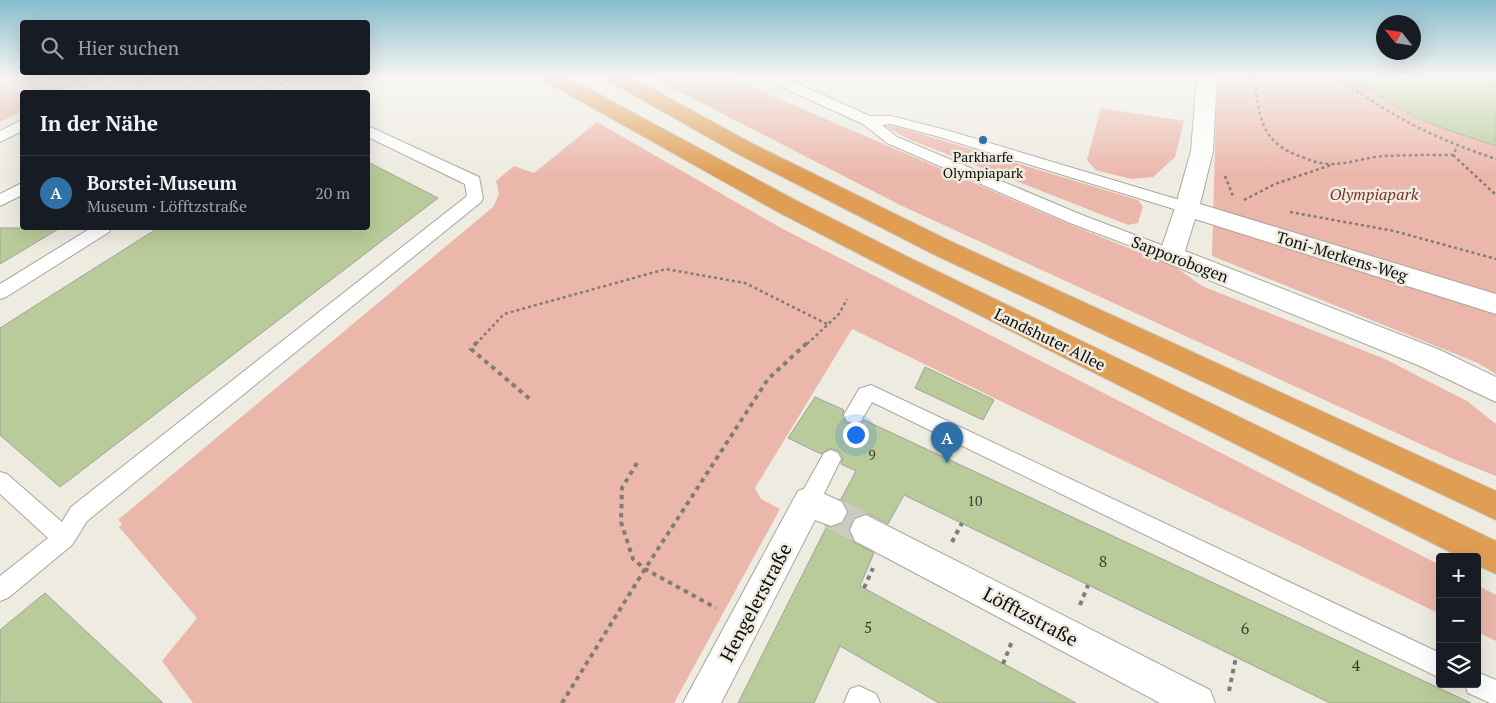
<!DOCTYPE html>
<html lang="de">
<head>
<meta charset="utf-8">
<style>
	body { margin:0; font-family:"PT Serif",serif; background:#20242c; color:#f1f3f6 }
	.controls { position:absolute; right:15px; bottom:15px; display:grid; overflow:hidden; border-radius:5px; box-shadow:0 5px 20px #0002 }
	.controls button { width:45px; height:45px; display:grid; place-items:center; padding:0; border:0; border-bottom:1px solid #363941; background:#171b24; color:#f1f3f6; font:25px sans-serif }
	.compass { position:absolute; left:1376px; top:15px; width:45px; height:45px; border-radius:50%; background:#171b24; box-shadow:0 5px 20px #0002; rotate:300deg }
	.you { position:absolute; left:855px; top:434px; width:18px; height:18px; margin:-12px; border:4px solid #fff; border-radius:50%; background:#1a73e8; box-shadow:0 0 0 8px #1a73e833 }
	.badge { display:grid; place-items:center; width:32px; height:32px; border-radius:50%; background:#2f70a6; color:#fff; font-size:16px; font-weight:700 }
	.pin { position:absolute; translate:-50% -41px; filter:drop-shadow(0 1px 2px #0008) }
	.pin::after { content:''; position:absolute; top:26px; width:18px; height:15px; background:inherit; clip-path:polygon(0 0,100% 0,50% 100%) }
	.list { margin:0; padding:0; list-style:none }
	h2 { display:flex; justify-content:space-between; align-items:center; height:65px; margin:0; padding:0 20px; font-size:21px }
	h2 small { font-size:16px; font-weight:400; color:#9ea1a6 }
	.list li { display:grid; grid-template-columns:32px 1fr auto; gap:15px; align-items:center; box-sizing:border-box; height:75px; padding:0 20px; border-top:1px solid #363941 }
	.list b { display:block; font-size:19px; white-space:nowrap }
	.list p { margin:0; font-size:16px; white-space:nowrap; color:#9ea1a6 }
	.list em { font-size:16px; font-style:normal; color:#9ea1a6 }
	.icon { flex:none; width:28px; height:28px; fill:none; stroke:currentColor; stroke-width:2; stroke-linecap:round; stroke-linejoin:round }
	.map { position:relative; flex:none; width:1496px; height:703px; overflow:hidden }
	.search { position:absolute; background:#171b24; box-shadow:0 5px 20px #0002; left:20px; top:20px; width:350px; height:55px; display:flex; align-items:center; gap:12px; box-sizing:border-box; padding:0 18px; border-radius:5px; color:#9ea1a6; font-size:19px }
	.panel { position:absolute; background:#171b24; box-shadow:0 5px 20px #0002; left:20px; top:90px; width:350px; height:140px; border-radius:5px }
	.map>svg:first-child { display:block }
	.green { fill:#ecb7ab }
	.building { fill:#b9cb9a; stroke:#9fa399 }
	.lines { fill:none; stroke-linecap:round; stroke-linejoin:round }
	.minor-tunnel { stroke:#cdcac1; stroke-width:32; stroke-dasharray:32 16; stroke-linecap:butt }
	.service-casing { stroke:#a8a59b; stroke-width:2 }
	.minor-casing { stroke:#a8a59b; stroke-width:2 }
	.trunk-casing { stroke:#cacac9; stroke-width:2 }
	.path-far1 { stroke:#7f7d76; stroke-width:2.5; stroke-dasharray:3 3; stroke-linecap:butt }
	.path { stroke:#7f7d76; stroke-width:4; stroke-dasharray:4.5 4.5; stroke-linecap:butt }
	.service { fill:#fff; fill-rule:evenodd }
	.minor { fill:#fff; fill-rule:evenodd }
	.trunk { fill:#e09e54; fill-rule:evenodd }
	.poi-dot { fill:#2f70a6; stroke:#eeebe1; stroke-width:2 }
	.labels { text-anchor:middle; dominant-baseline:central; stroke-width:5; stroke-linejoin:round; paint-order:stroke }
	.far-poi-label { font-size:14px; fill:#0f0e0a; stroke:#eeebe1 }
	.number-label { font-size:14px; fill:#3a3d2e }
	.park-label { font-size:16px; font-style:italic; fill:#7a3527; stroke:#eeebe1 }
	.street-label { font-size:16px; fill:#0f0e0a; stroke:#eeebe1 }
	.near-number-label { font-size:16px; fill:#3a3d2e }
	.near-street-label { font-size:19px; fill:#0f0e0a; stroke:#eeebe1 }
</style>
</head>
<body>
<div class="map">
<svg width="1496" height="703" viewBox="0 0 1496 703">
	<rect width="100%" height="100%" fill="#eeebe1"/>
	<g class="green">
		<path d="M0 76H91L58 92H22V111L0 122Z"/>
		<path d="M649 76H726L1071 225 1174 266 1202 286 1385 359 1467 401 1496 424V476L1451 458 900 205Z"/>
		<path d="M1217 76H1496V374L1478 363 1212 256Z"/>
		<path d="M1101 108 1184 121 1175 157 1153 177 1131 179 1096 170 1087 160Z"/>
		<path d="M597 122 781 228 1440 565V614L852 329 755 488 761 499 780 509 674 703H193L162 661 197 618 119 527 122 524 118 520 493 207 499 194 496 181 514 166 534 173Z"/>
		<path d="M885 126 901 128 1138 200 1143 207 1138 223 1128 225 906 138Z"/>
		<path d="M1477 585 1496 595V641L1477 632Z"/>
	</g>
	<g class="building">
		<path d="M1345 76H1496V146L1445 129 1415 117Z"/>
		<path d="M368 162 438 198 60 487 0 435V328L158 228H368Z"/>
		<path d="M0 228H60L0 264Z"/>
		<path d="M925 367 994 400 983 420 915 388Z"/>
		<path d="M815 397 844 410 842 416 846 423 855 425 862 423 864 420 1471 703H1330L904 495 888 524 867 513 853 518 848 529 853 542 874 553 860 586 1076 703H939L840 646 814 703H738L827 526 832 528 843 524 849 513 844 501 841 499 856 471 841 464 843 458 839 451 830 448 821 454 788 438Z"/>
		<path d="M45 593 163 703H0V630Z"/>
	</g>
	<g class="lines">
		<path class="minor-tunnel" d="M831 512 866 530"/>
		<defs>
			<g id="service">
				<path d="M107 76H125L123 79 96 92H79L81 89Z"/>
				<path d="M213 76H230L203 92H186L188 89Z"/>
				<path d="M244 76H262L290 89 292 92H275L246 79Z"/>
				<path d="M762 76H780L870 116H891L946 130 1193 204 1195 208 1193 212 1187 213 936 136 891 124 882 125 897 137 1082 215 1177 251 1180 255 1177 259 1171 261 1070 223 887 143 863 124 764 79Z"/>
				<path d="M22 120V131L0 142V131Z"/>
				<path d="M368 126 479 177 483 198 481 202 87 521 72 545 8 598 0 601V576L48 538 0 494V472L7 474 62 522 71 507 467 196 465 184 368 137Z"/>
				<path d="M22 183V195L0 206V194Z"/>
				<path d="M91 228H111L109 232 6 297 0 299V284Z"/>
				<path d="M871 385 1440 653V678L872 402 861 421 854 423 847 421 844 415 859 389Z"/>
				<path d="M831 450 838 453 841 459 838 465 817 508 809 511 801 508 798 501 801 494 824 453Z"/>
				<path d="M1477 672 1496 680V703H1490L1468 693 1465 684H1477Z"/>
				<path d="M859 686 876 694 880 703H844L850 689Z"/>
			</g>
			<g id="minor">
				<path d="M1197 76H1217L1213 151 1200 204 1496 294V314L1195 219 1185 251 1440 350 1496 377V402L1420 366 1162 261 1159 255 1175 208 1191 151Z"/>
				<path d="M809 487 842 502 847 512 842 522 831 526 815 520 721 703H683L798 491Z"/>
				<path d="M866 515 1210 690 1215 703H1160L855 541 850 530 855 519Z"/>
			</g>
			<g id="trunk">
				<path d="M540 76H565L795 200 914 260 1496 541V574L1477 565V557H1460L896 273 778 212 543 80Z"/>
				<path d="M604 76H629L751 143 950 241 1496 491V520L933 254 736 153 607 80Z"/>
			</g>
		</defs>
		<use href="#service" class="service-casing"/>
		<use href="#minor" class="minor-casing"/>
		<use href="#trunk" class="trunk-casing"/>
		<g class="path-far1">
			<path d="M1255 76C1258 115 1260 143 1302 157 1312 161 1321 164 1332 164 1349 164 1367 157 1384 156 1407 155 1430 155 1453 155L1457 147"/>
			<path d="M1337 76C1385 114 1438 140 1496 159"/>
			<path d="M138 82 149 76"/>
			<path d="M1453 155 1496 195"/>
			<path d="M1225 176 1233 196"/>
			<path d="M1244 200 1275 184 1331 165"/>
			<path d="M1290 212 1394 231 1496 259"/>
			<path d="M476 344 504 314 666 269 745 283 827 324"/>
			<path d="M807 344 839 314 847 299"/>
		</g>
		<g class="path">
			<path d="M477 342 471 349 531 400"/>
			<path d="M637 463 622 488 621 522 633 559 645 569 716 608"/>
			<path d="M952 542 962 523"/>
			<path d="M864 588 873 568"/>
			<path d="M1080 605 1088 585"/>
			<path d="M1003 664 1012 641"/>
			<path d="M1229 691 1236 657"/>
			<path d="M562 703 645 569 768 379 808 342"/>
		</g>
		<use href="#service" class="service"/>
		<use href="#minor" class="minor"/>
		<use href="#trunk" class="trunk"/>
	</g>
	<linearGradient id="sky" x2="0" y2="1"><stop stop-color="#88bdcf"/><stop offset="0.44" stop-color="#f7f6f2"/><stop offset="1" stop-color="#f7f6f2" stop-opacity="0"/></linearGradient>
	<rect width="1496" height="174" fill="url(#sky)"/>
	<circle class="poi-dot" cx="983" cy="140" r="5"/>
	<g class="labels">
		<g class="far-poi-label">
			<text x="983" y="156">Parkharfe<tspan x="983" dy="16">Olympiapark</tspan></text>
		</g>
		<g class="number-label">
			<text x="872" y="454">9</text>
			<text x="975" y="500">10</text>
		</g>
		<g class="park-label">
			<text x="1374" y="194">Olympiapark</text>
		</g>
		<g class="street-label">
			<text transform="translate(1342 256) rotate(17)">Toni-Merkens-Weg</text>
			<text transform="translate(1180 259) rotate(21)">Sapporobogen</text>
			<text transform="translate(1050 339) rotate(26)">Landshuter Allee</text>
		</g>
		<g class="near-number-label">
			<text x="1103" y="561">8</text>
			<text x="868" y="627">5</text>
			<text x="1245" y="628">6</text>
			<text x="1356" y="665">4</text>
		</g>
		<g class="near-street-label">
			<text transform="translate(755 602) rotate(-62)">Hengelerstraße</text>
			<text transform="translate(1031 616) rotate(28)">Löfftzstraße</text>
		</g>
	</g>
</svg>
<div class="controls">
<button>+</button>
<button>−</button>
<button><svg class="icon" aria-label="layers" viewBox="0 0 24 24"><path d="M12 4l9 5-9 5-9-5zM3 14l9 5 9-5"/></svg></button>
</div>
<svg class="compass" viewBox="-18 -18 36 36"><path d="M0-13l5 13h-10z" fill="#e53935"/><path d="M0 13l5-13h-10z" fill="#9ea1a6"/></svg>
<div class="you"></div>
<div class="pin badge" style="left:947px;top:463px">A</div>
<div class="search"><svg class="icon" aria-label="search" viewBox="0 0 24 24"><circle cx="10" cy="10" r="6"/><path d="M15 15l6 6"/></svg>Hier suchen</div>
<section class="panel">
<h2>In der Nähe<small></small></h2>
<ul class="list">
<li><span class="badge">A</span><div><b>Borstei-Museum</b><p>Museum · Löfftzstraße</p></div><em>20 m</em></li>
</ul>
</section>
</div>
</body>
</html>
